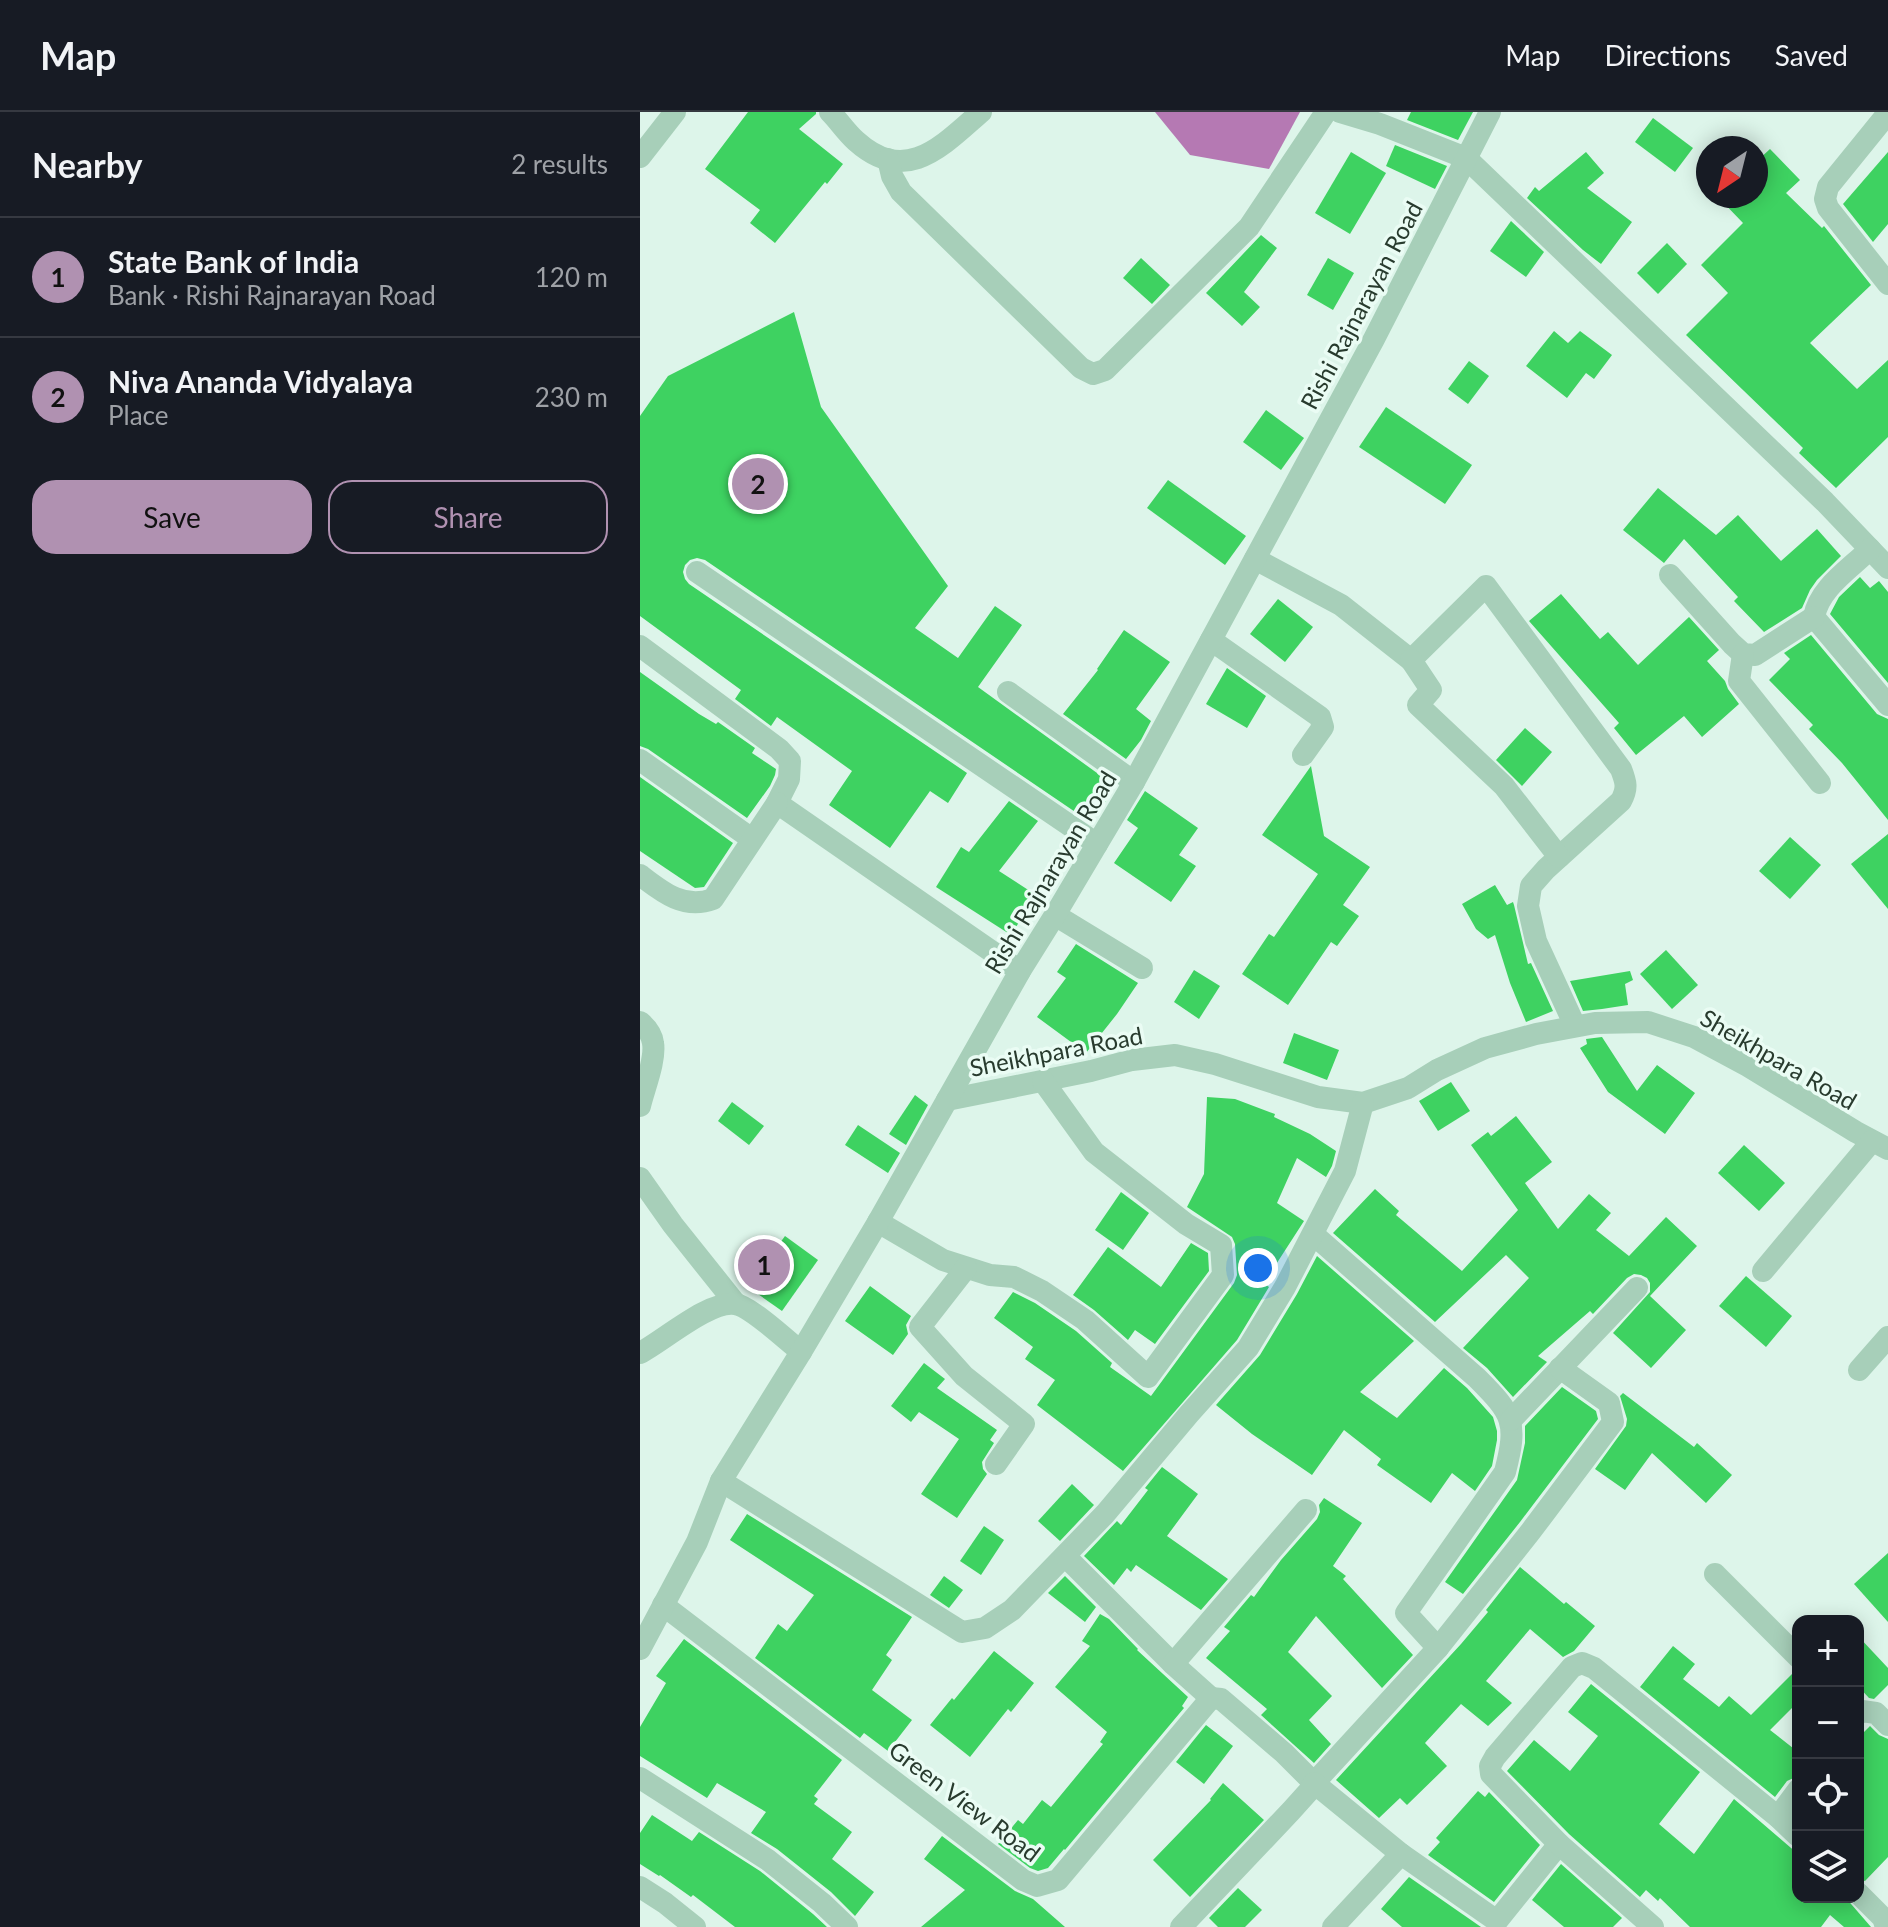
<!DOCTYPE html>
<html lang="en">
<head>
<meta charset="utf-8">
<style>
	body { margin:0; font-family:Lato,sans-serif; background:#242831; color:#f1f3f6 }
	.controls { position:absolute; right:24px; bottom:24px; display:grid; overflow:hidden; border-radius:16px; box-shadow:0 4px 20px #0003 }
	.controls button { width:72px; height:72px; display:grid; place-items:center; padding:0; border:0; border-bottom:2px solid #363941; background:#171b24; color:#f1f3f6; font:40px sans-serif }
	.compass { position:absolute; left:1056px; top:24px; width:72px; height:72px; border-radius:50%; background:#171b24; box-shadow:0 4px 20px #0003; rotate:215deg }
	.you { position:absolute; left:618px; top:1156px; width:28px; height:28px; margin:-20px; border:6px solid #fff; border-radius:50%; background:#1a73e8; box-shadow:0 0 0 12px #1a73e833 }
	.badge { display:grid; place-items:center; width:52px; height:52px; border-radius:50%; background:#b091b1; color:#111; font-size:26px; font-weight:700 }
	.pin { position:absolute; translate:-50% -50%; border:4px solid #fff; box-shadow:0 2px 8px #0006 }
	.list { margin:0; padding:0; list-style:none }
	h2 { display:flex; justify-content:space-between; align-items:center; height:104px; margin:0; padding:0 32px; font-size:34px }
	h2 small { font-size:26px; font-weight:400; color:#9ea1a6 }
	.list li { display:grid; grid-template-columns:52px 1fr auto; gap:24px; align-items:center; box-sizing:border-box; height:120px; padding:0 32px; border-top:2px solid #363941 }
	.list b { display:block; font-size:30px; white-space:nowrap }
	.list p { margin:0; font-size:26px; white-space:nowrap; color:#9ea1a6 }
	.list em { font-size:26px; font-style:normal; color:#9ea1a6 }
	.actions { display:flex; gap:16px; padding:24px 32px }
	.actions a { flex:1; padding:18px 0; border:2px solid #b091b1; border-radius:24px; text-align:center; font-size:28px; color:#b091b1 }
	.actions .main { background:#b091b1; color:#111 }
	.icon { flex:none; width:44px; height:44px; fill:none; stroke:currentColor; stroke-width:2; stroke-linecap:round; stroke-linejoin:round }
	.map { position:relative; flex:none; width:1248px; height:1815px; overflow:hidden }
	header { display:flex; align-items:center; gap:48px; box-sizing:border-box; height:112px; padding:0 40px; background:#171b24; border-bottom:2px solid #363941 }
	header strong { font-size:38px }
	nav { display:flex; gap:44px; margin-inline-start:auto; font-size:28px }
	main { display:flex }
	aside { flex:1; background:#171b24 }
	.map>svg:first-child { display:block }
	.water { fill:#b579b3 }
	.building { fill:#3ed261 }
	.lines { fill:none; stroke-linecap:round; stroke-linejoin:round }
	.minor { stroke:#a7cfb9; stroke-width:22 }
	.labels { text-anchor:middle; dominant-baseline:central; stroke-width:7; stroke-linejoin:round; paint-order:stroke }
	.street-label { font-size:24px; fill:#283b2e; stroke:#eafcf4 }
</style>
</head>
<body>
<header>
<strong>Map</strong>
<nav><a>Map</a><a>Directions</a><a>Saved</a></nav>
</header>
<main>
<aside>
<h2>Nearby<small>2 results</small></h2>
<ul class="list">
<li><span class="badge">1</span><div><b>State Bank of India</b><p>Bank · Rishi Rajnarayan Road</p></div><em>120 m</em></li>
<li><span class="badge">2</span><div><b>Niva Ananda Vidyalaya</b><p>Place</p></div><em>230 m</em></li>
</ul>
<div class="actions"><a class="main">Save</a><a>Share</a></div>
</aside>
<div class="map">
<svg width="1248" height="1815" viewBox="0 0 1248 1815">
	<rect width="100%" height="100%" fill="#ddf5ea"/>
	<path class="water" d="M515 0H660L629 57 550 43Z"/>
	<g class="building">
		<path d="M108 0H176V2L159 17 203 52 187 72 185 70 135 131 110 111 120 98 65 57Z"/>
		<path d="M771 0H833L818 28 767 8Z"/>
		<path d="M1013 6 1053 36 1035 60 995 30Z"/>
		<path d="M755 33 807 54 795 77 746 54Z"/>
		<path d="M1130 37 1160 68 1146 81 1182 116 1184 114 1231 173 1170 231 1217 277 1248 248V325L1196 376 1159 341 1163 336 1046 223 1088 181 1061 153 1103 111 1077 84H1116V50Z"/>
		<path d="M711 40 746 61 710 122 675 101Z"/>
		<path d="M946 40 964 61 947 76 992 110 961 152 943 138 887 86 895 75 899 79Z"/>
		<path d="M1248 40V112L1233 130 1203 92Z"/>
		<path d="M871 109 904 140 886 165 850 139Z"/>
		<path d="M621 123 637 136 604 180 620 195 602 214 566 181Z"/>
		<path d="M1027 131 1047 152 1018 182 997 161Z"/>
		<path d="M501 146 530 173 512 192 483 166Z"/>
		<path d="M688 146 714 161 693 198 667 183Z"/>
		<path d="M154 200 181 295 308 474 275 516 318 546 355 494 382 513 338 575 475 674 464 692 463 691 450 710 65 448 57 446 50 448 45 453 43 460 45 467 49 472 327 661 308 691 290 679 250 736 189 693 212 659 137 605 131 614 95 587 101 578 0 504V304L28 264Z"/>
		<path d="M914 219 928 231 940 219 972 243 954 267 946 261 927 286 886 254Z"/>
		<path d="M829 249 849 264 828 292 808 277Z"/>
		<path d="M746 295 832 353 805 392 719 335Z"/>
		<path d="M626 298 664 326 641 358 603 330Z"/>
		<path d="M528 368 606 424 585 453 507 396Z"/>
		<path d="M1018 376 1076 423 1098 403 1141 449 1177 417 1201 444 1177 468 1170 478 1162 496 1124 520 1094 489 1098 485 1044 427 1024 451 983 418Z"/>
		<path d="M1220 465 1230 476 1239 469 1248 480V571L1190 502 1199 485Z"/>
		<path d="M921 482 960 527 968 520 998 553 1049 505 1079 538 1067 549 1085 569 1088 577 1099 592 1062 625 1044 604 996 643 974 616 979 611 889 509Z"/>
		<path d="M638 487 673 515 645 550 610 522Z"/>
		<path d="M484 518 530 550 496 597 511 609 501 628 486 647 423 602 458 558 457 557Z"/>
		<path d="M1171 523 1237 602 1248 607V708L1202 651 1169 617 1173 613 1129 568 1150 547 1144 541Z"/>
		<path d="M587 556 626 584 607 616 566 592Z"/>
		<path d="M0 560 59 602 76 612 78 610 115 636 112 641 136 657 135 663 130 674 107 706 8 637 0 634Z"/>
		<path d="M885 616 912 640 882 674 856 648Z"/>
		<path d="M671 654 684 724 730 755 703 793 719 804 697 834 691 830 648 893 602 862 629 822 634 825 678 762 622 723Z"/>
		<path d="M0 665 93 731 64 775 55 776 0 739Z"/>
		<path d="M505 679 558 716 539 743 556 754 531 790 474 751 498 716 487 708Z"/>
		<path d="M369 689 398 709 359 759 396 783 371 823 296 775 321 735 329 740Z"/>
		<path d="M1248 722V797L1211 752Z"/>
		<path d="M1150 725 1181 753 1150 787 1119 759Z"/>
		<path d="M855 773 867 793 873 790 874 793 888 852 891 851 913 899 886 910 870 871 855 823 848 827 836 817 822 792Z"/>
		<path d="M436 832 498 871 477 902 446 941 397 905 426 866 417 860Z"/>
		<path d="M1026 838 1058 873 1032 897 1000 862Z"/>
		<path d="M554 858 580 874 559 907 534 890Z"/>
		<path d="M990 859 993 868 985 872 988 893 962 897 943 899 930 869Z"/>
		<path d="M654 921 699 938 687 968 643 951Z"/>
		<path d="M962 925 997 979 1017 953 1055 981 1025 1022 968 980 940 936 947 932 946 927Z"/>
		<path d="M811 970 830 999 798 1019 779 989Z"/>
		<path d="M275 983 288 993 266 1033 249 1022Z"/>
		<path d="M567 985 595 987 635 1002 634 1005 670 1022 696 1039 692 1054 686 1065 657 1046 637 1091 664 1109 624 1171 629 1175 597 1228 483 1359 397 1293 415 1268 385 1247 393 1235 354 1206 373 1180 395 1191 436 1219 472 1251 470 1255 511 1284 594 1171 597 1163 595 1132 592 1125 547 1095 564 1062Z"/>
		<path d="M92 990 124 1014 109 1033 78 1009Z"/>
		<path d="M876 1004 912 1050 885 1071 918 1117 949 1082 971 1101 956 1118 989 1144 1026 1105 1057 1134 1010 1184 1046 1218 1011 1256 973 1221 1010 1180V1171L1007 1166 1001 1163 994 1162 987 1166 953 1202 950 1199 898 1244 907 1250 873 1285 847 1256 823 1236 889 1166 866 1143 795 1210 693 1121 735 1077 759 1099 756 1103 822 1159 878 1098 831 1033 848 1020 851 1024Z"/>
		<path d="M218 1013 260 1041 248 1061 205 1033Z"/>
		<path d="M1104 1033 1145 1071 1119 1099 1078 1061Z"/>
		<path d="M481 1080 509 1101 483 1138 455 1118Z"/>
		<path d="M145 1124 178 1148 142 1199 108 1175Z"/>
		<path d="M551 1131 568 1141 569 1159 515 1232 495 1218 488 1228 454 1198 433 1183 468 1135 521 1175Z"/>
		<path d="M677 1144 774 1229 720 1280 757 1306 804 1256 827 1276 853 1305 857 1319V1328L852 1354 835 1379 812 1361 791 1391 737 1353 741 1347 704 1318 672 1363 612 1322 576 1293 620 1243 657 1182Z"/>
		<path d="M1106 1164 1152 1204 1126 1235 1079 1194Z"/>
		<path d="M230 1174 271 1204 266 1213 268 1222 253 1243 205 1209Z"/>
		<path d="M284 1251 305 1267 297 1276 357 1318 350 1328 354 1331 342 1350 343 1357 347 1362 317 1406 281 1382 319 1327 279 1300 271 1310 251 1294Z"/>
		<path d="M922 1275 956 1299 958 1307 880 1410 823 1482 805 1470 877 1368 885 1331V1314Z"/>
		<path d="M983 1281 1054 1335 1057 1331 1092 1363 1066 1391 1012 1341 985 1378 955 1357 986 1314 987 1307 980 1284Z"/>
		<path d="M522 1355 558 1382 527 1424 588 1467 561 1498 496 1453 491 1460 487 1456 474 1473 444 1444 477 1409 481 1413 508 1378 505 1376Z"/>
		<path d="M432 1372 454 1393 420 1429 398 1409Z"/>
		<path d="M684 1386 722 1411 693 1454 706 1464 703 1467 773 1543 742 1576 676 1504 648 1540 692 1584 669 1608 691 1632 674 1651 621 1603 627 1597 566 1546 590 1519 584 1515 611 1483 614 1485 641 1448 677 1407 680 1400 679 1393Z"/>
		<path d="M107 1402 272 1505 246 1543 252 1548 232 1578 272 1608 248 1639 224 1621 220 1626 115 1546 138 1512 147 1519 174 1483 90 1428Z"/>
		<path d="M344 1414 364 1428 341 1463 320 1449Z"/>
		<path d="M1248 1441V1510L1214 1472Z"/>
		<path d="M880 1455 924 1492 926 1490 955 1514 934 1539 923 1545 890 1517 846 1569 872 1591 848 1614 821 1592 785 1631 807 1654 767 1693 760 1686 739 1706 696 1668 821 1532 848 1500 846 1498Z"/>
		<path d="M304 1464 323 1478 309 1496 290 1483Z"/>
		<path d="M425 1464 456 1495 445 1510 408 1481Z"/>
		<path d="M460 1502 469 1507 498 1537 497 1538 548 1585 542 1594 544 1596 425 1738 424 1737 408 1756 398 1759 390 1756 358 1732 378 1708 383 1712 402 1688 411 1695 463 1632 460 1630 467 1620 415 1575 450 1534 442 1529Z"/>
		<path d="M1218 1524 1248 1556V1573L1234 1587 1229 1586 1218 1574Z"/>
		<path d="M44 1527 202 1648 174 1684 178 1687 174 1692 212 1720 192 1747 234 1780 215 1804 191 1780 137 1737 111 1721 126 1700 77 1671 67 1686 0 1644V1615L26 1571 16 1564Z"/>
		<path d="M1033 1534 1055 1552 1043 1567 1079 1595 1089 1584 1111 1603 1155 1559H1158V1590L1130 1618 1158 1640V1664L1147 1669 1135 1685 1000 1575Z"/>
		<path d="M354 1539 394 1571 371 1600 368 1597 330 1645 290 1613 312 1586 314 1588Z"/>
		<path d="M951 1572 1060 1660 1019 1712 1054 1742 1094 1687 1158 1742V1785H1205L1231 1815H1204L1190 1803 1181 1815H1050L1020 1786 1018 1789 1006 1778 1000 1785 929 1722 867 1659 894 1628 930 1659 958 1624 928 1600Z"/>
		<path d="M566 1613 593 1634 564 1672 536 1650Z"/>
		<path d="M1230 1614 1239 1623 1248 1627V1745L1225 1769 1218 1767V1626Z"/>
		<path d="M583 1671 624 1708 550 1785 513 1748 571 1688 570 1687Z"/>
		<path d="M838 1679 845 1685 849 1680 900 1733 854 1790 788 1743 800 1730 796 1726Z"/>
		<path d="M12 1703 52 1729 59 1720 120 1759 173 1802 187 1815H95L53 1783 51 1785 20 1763 19 1764 0 1752V1721Z"/>
		<path d="M302 1724 375 1779 393 1787 425 1815H281L325 1778 284 1747Z"/>
		<path d="M921 1752 982 1806 973 1815H924L892 1788Z"/>
		<path d="M769 1765 841 1815H762L741 1797Z"/>
		<path d="M598 1776 622 1798 605 1815H578L569 1806Z"/>
	</g>
	<g class="lines">
		<g class="minor">
			<path d="M190 0C199 9 206 20 216 29 266 74 302 34 341 0"/>
			<path d="M700 0 740 12 826 46 1185 390 1248 456"/>
			<path d="M1248 1 1188 75 1185 87 1188 96 1248 172"/>
			<path d="M0 45 35 0"/>
			<path d="M248 47 252 64 261 80 441 256 453 262 465 258 609 115 686 0"/>
			<path d="M1230 437C1210 457 1179 476 1174 505L1248 593"/>
			<path d="M615 447 701 493 771 548 846 474 981 657C986 670 988 676 981 689L906 757 891 774 888 794 896 829 935 914"/>
			<path d="M57 460 457 732"/>
			<path d="M1030 463 1092 532 1103 542 1115 543 1174 505"/>
			<path d="M571 528 680 605 683 615 663 643"/>
			<path d="M0 534 139 637 150 649 149 667 137 691 380 859"/>
			<path d="M1103 542 1099 569 1180 671"/>
			<path d="M771 548 791 578 778 593 864 674 919 745"/>
			<path d="M368 580 494 670"/>
			<path d="M0 648 112 727"/>
			<path d="M0 763C22 780 44 798 73 787L137 691"/>
			<path d="M415 803 502 856"/>
			<path d="M0 910C6 915 12 923 13 931 16 948 4 977 0 994"/>
			<path d="M307 988 451 959 492 948 535 943 575 952 678 985 723 991 768 976 797 958 845 936 896 922 955 911 1008 910 1054 925 1108 954 1216 1020 1248 1037"/>
			<path d="M0 1066 33 1113 96 1192"/>
			<path d="M238 1110 303 1148 350 1163 374 1165 402 1179 445 1208 508 1265 583 1163 581 1133 546 1112 454 1040 403 969"/>
			<path d="M674 1123 837 1266C873 1302 878 1310 865 1360L766 1501 798 1536"/>
			<path d="M326 1156 280 1215 324 1264 384 1312 356 1352"/>
			<path d="M1123 1159 1232 1029"/>
			<path d="M0 1241C23 1229 70 1188 95 1192 110 1194 148 1229 161 1240"/>
			<path d="M1219 1258 1248 1225"/>
			<path d="M871 1308 997 1176"/>
			<path d="M81 1369 322 1520 345 1516 372 1498 465 1402 549 1302 608 1236 645 1175 705 1059 723 991"/>
			<path d="M425 1444 533 1552 571 1586"/>
			<path d="M1075 1462 1158 1545"/>
			<path d="M23 1493 383 1768 397 1774 418 1768 571 1586 581 1587 644 1641 674 1671 798 1536 891 1419 973 1310 969 1291 920 1256"/>
			<path d="M0 1537 57 1430 81 1369 161 1240 238 1110 380 859 415 803 494 670 734 227 850 0"/>
			<path d="M533 1552 666 1398"/>
			<path d="M1218 1602 1222 1599 1236 1601 1248 1613"/>
			<path d="M0 1666 128 1748 182 1791 207 1815"/>
			<path d="M1138 1705 1158 1678"/>
			<path d="M761 1742 857 1809 919 1732"/>
			<path d="M0 1775 25 1791 55 1815"/>
			<path d="M1218 1781 1243 1806 1246 1815"/>
			<path d="M541 1815 651 1699 669 1679 674 1671 761 1742 693 1815"/>
			<path d="M1013 1815 919 1732 851 1662 850 1654 855 1645 932 1555 942 1551 954 1556 1138 1705 1158 1724"/>
		</g>
	</g>
	<g class="labels">
		<g class="street-label">
			<text transform="translate(721 193) rotate(-62)">Rishi Rajnarayan Road</text>
			<text transform="translate(410 760) rotate(-59)">Rishi Rajnarayan Road</text>
			<text transform="translate(416 939) rotate(-11)">Sheikhpara Road</text>
			<text transform="translate(1139 947) rotate(30)">Sheikhpara Road</text>
			<text transform="translate(325 1689) rotate(37)">Green View Road</text>
		</g>
	</g>
</svg>
<div class="controls">
<button>+</button>
<button>−</button>
<button><svg class="icon" aria-label="locate" viewBox="0 0 24 24"><circle cx="12" cy="12" r="6"/><path d="M12 2v4M12 18v4M2 12h4M18 12h4"/></svg></button>
<button><svg class="icon" aria-label="layers" viewBox="0 0 24 24"><path d="M12 4l9 5-9 5-9-5zM3 14l9 5 9-5"/></svg></button>
</div>
<svg class="compass" viewBox="-18 -18 36 36"><path d="M0-13l5 13h-10z" fill="#e53935"/><path d="M0 13l5-13h-10z" fill="#9ea1a6"/></svg>
<div class="you"></div>
<div class="pin badge" style="left:124px;top:1153px">1</div>
<div class="pin badge" style="left:118px;top:372px">2</div>
</div>
</main>
</body>
</html>
